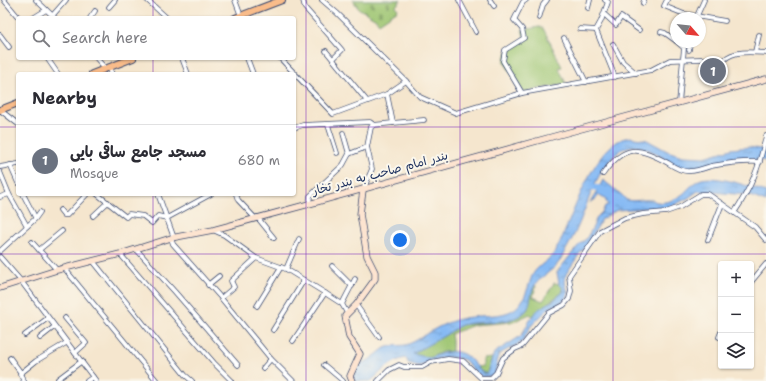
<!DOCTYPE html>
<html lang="en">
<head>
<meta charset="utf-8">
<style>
	body { margin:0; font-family:"Shantell Sans","Playpen Sans Arabic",sans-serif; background:#f7f7f7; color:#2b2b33 }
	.controls { position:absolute; right:12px; bottom:12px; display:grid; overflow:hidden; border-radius:4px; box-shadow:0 1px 3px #0004 }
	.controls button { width:36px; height:36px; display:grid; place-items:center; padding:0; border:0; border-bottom:1px solid #e1e1e2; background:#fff; color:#2b2b33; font:20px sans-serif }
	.compass { position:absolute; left:670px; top:12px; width:36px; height:36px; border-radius:50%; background:#fff; box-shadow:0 1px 3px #0004; rotate:118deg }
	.you { position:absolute; left:400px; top:240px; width:14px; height:14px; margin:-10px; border:3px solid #fff; border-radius:50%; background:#1a73e8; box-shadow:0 0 0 6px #1a73e833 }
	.badge { display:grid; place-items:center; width:26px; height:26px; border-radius:50%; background:#1f6fb2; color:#fff; font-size:13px; font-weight:700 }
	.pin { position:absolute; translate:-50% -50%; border:2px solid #fff; box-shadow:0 1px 4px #0006 }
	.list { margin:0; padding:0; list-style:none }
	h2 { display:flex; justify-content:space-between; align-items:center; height:52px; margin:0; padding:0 16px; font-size:17px }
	h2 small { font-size:13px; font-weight:400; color:#7c7c81 }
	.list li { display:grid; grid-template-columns:26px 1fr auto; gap:12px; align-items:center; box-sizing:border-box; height:72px; padding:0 16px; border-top:1px solid #e1e1e2 }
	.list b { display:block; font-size:15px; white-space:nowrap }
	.list p { margin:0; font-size:13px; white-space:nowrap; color:#7c7c81 }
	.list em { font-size:13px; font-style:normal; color:#7c7c81 }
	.icon { flex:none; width:22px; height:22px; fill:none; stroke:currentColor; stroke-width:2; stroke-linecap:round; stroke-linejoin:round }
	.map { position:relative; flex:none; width:766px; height:381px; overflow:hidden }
	.search { position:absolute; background:#fff; box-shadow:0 1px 3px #0004; left:16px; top:16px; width:280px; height:44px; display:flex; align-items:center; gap:10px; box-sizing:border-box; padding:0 14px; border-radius:4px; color:#7c7c81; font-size:15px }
	.panel { position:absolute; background:#fff; box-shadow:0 1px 3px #0004; left:16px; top:72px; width:280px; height:124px; border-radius:4px }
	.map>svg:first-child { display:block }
	.grass { fill:#9cc46f; stroke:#5c7a66 }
	.cemetery { fill:url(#cemetery-stones); stroke:#5c7a66 }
	.water { fill:url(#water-ripples); stroke:#5074a9 }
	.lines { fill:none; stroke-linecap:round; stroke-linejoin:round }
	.river { stroke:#86baf4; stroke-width:6 }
	.street-casing { stroke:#3c4a6f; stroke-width:5.5 }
	.secondary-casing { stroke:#3c4a6f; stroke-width:7 }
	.primary-casing { stroke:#3c4a6f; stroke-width:8 }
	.street { stroke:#fff; stroke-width:4 }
	.secondary { stroke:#fde4d0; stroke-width:5.5 }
	.primary { stroke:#f9bc8a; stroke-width:6 }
	.grid { fill:none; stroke:#7b2cbf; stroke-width:1; stroke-opacity:0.55 }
	.labels { text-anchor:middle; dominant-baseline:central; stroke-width:4; stroke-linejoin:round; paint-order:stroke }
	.street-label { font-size:12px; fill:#1b2f5e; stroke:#fbf7ec }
</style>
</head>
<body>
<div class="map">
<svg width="766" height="381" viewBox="0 0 766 381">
	<defs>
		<pattern id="cemetery-stones" width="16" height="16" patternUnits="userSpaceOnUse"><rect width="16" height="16" fill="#9cc46f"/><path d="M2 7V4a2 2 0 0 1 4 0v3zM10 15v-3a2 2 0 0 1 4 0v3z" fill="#7ea05e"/></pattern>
		<pattern id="water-ripples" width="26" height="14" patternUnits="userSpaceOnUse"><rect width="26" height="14" fill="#86baf4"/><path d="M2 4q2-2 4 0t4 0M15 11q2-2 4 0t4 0" fill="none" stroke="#6d98c9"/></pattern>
	</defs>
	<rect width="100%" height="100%" fill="#fbf7ec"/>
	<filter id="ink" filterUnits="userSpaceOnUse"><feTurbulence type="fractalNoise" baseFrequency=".025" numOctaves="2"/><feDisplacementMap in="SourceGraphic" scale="8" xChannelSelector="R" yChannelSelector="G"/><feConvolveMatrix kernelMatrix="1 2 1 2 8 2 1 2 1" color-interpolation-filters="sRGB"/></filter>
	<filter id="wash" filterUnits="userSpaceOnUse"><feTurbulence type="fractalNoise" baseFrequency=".012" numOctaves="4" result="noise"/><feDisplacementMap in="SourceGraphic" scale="16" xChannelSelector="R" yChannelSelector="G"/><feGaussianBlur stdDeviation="0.9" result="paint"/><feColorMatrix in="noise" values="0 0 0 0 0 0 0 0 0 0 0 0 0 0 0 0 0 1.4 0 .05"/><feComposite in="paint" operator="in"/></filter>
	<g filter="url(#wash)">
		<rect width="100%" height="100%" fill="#f5e6ce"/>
		<g class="grass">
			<path d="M539 27 543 28 562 67 559 68 566 84 523 92 504 62 507 51 525 40 522 30Z"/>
			<path d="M554 283 559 284 563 288V292C553 300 541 306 532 316L530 314 513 322 474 325 451 334 452 341V351L442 352 430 358 413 354 461 325 511 320 523 314 528 309 530 295 534 286H536L533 297 543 301Z"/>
			<path d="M492 358 487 373H483L477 367 483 366V359Z"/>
		</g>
		<path class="cemetery" d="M353 0H401L396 6 398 10 379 23 376 19 358 8Z"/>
		<path class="water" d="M629 137 647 140 667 151 683 156 705 157 731 149 749 147 766 150V161C748 158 733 160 715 164 709 166 701 169 695 169 670 171 652 141 627 147 621 149 616 154 612 158 592 179 587 208 575 233 570 243 564 253 559 262 553 271 541 276 535 285 530 293 531 305 526 311 509 327 483 319 462 325 456 327 450 333 444 336 434 342 423 347 413 354L430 358C444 352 458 347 470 359 475 363 478 369 483 373H487L494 353 521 336 533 315 539 309 554 300 563 292V288L559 284 557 272 579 245 586 239 593 227 597 217 603 211 605 206 608 205 605 199 598 195 597 198 590 203 603 180 623 196 626 200C634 202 642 199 651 200 655 200 653 201 657 202 666 204 676 199 683 194 689 189 694 181 702 179 719 175 749 187 766 192V202L748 195 698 191 688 198 668 208H649L617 210 602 219 591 238 590 242 580 253 566 274 565 282 568 293 566 299 558 304 549 308 531 326 522 342 499 354 495 373 492 376 482 377 472 369 465 360C446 354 437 358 419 366L408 363 406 358C392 360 381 372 371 381H354L353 376 359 363C369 363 377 353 385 348 391 345 399 346 406 345 416 342 425 334 435 329 446 323 459 318 472 317 487 314 506 318 518 306 526 298 528 286 532 276 537 265 550 261 556 250 573 220 591 144 629 137Z"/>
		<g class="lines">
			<path class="river" d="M587 186 603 189 605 190"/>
		</g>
	</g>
	<g filter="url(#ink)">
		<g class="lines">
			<defs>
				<g id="street">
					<path d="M4 0 19 18"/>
					<path d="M36 0 55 18"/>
					<path d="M147 0 167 18"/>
					<path d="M235 0 241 16"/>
					<path d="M303 0 305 8 342 50 333 59"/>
					<path d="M322 0 337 13 406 81"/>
					<path d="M459 0 476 32"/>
					<path d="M490 0 494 6"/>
					<path d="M605 0 608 2 601 21 596 30 615 77"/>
					<path d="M667 0 664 6 684 14 725 21"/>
					<path d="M643 3 644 0"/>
					<path d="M109 7 115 0"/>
					<path d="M588 8 590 0"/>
					<path d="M604 14 616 25 621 17 639 30"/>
					<path d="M52 16 66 0"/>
					<path d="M33 18 46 10"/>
					<path d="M90 18 95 11"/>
					<path d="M539 18 543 5 547 0"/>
					<path d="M696 18 704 0"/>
					<path d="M580 29 596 30"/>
					<path d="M661 32 665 33 676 41"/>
					<path d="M0 35 9 47"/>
					<path d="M564 38 586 82"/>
					<path d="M677 42 684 48 679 103"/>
					<path d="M613 44 623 62 636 73"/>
					<path d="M689 50 690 42"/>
					<path d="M326 51 367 101"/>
					<path d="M755 52 759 35"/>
					<path d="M47 58 58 74"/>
					<path d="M96 58 106 69"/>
					<path d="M182 58 188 74"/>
					<path d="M247 58 253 74"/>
					<path d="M280 58 333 114 387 94"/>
					<path d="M109 67 112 74"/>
					<path d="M522 93 503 61 505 50 524 38 522 29 514 20 523 2 526 0"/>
					<path d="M0 110 18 124"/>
					<path d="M393 123 424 120"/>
					<path d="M328 125 337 153"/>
					<path d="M294 128 303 125 370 122 374 125 393 123 387 94 406 81 420 97 456 113 522 93 651 70 670 60 701 59 724 60C733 50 753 52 766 53"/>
					<path d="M349 154 367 147"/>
					<path d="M10 165 18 183"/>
					<path d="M0 167 18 164"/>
					<path d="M0 172 9 194 27 226"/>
					<path d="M603 174C624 144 638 146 668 163 674 167 683 172 690 171 697 171 705 168 711 166 728 163 744 161 760 162"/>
					<path d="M363 190 372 169 367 147 371 127 374 125"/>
					<path d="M23 194 35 217"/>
					<path d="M97 194 126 217 129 214 143 216 152 223 158 216 167 218 211 194"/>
					<path d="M158 194 174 238"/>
					<path d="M236 194 238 200 255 218"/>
					<path d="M0 197 9 194"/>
					<path d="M309 204 310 196 343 165 349 154 343 133"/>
					<path d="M60 210 64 215H67L87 194"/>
					<path d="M734 213C752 186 759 168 766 136"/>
					<path d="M93 216 108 202"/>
					<path d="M257 217 274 238"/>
					<path d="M213 230 224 235 256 258 286 269 325 293 342 304 347 313"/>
					<path d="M171 238 173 244 221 298 271 359 293 381"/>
					<path d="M708 240 722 204"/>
					<path d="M32 242 57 270"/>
					<path d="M136 249 175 292 238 365"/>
					<path d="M39 250 62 231"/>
					<path d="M0 251 35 219 40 212"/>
					<path d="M120 254 215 364 232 381"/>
					<path d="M0 257 21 281 96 381"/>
					<path d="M93 261 185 375 192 381"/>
					<path d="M332 266 352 286"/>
					<path d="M65 269 157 381"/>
					<path d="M286 269 299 239"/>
					<path d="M751 282 766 264"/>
					<path d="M208 285 219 276"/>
					<path d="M221 298 234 287 231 281 256 258"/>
					<path d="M342 304 355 279"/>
					<path d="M356 305 379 337"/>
					<path d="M257 306 281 267"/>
					<path d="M65 318 86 343 75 353"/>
					<path d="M273 330 304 280"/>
					<path d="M25 335 48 318"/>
					<path d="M719 337 721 332"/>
					<path d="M40 338 54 327"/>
					<path d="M293 341 325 293"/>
					<path d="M10 358 21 373 36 361 66 343"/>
					<path d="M324 365 343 381"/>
					<path d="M263 368 271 359"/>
					<path d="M21 373 20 374 24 381"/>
					<path d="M58 379 82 361"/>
					<path d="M87 381 93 377"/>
					<path d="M378 381 389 370 399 365 404 367H422L431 362 448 359 463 361 481 378H491L496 373 503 358 515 349 522 346 549 313 564 305 569 299 571 291 569 276 600 231 625 218 643 214 666 212 680 207 701 194H708L755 227 766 240"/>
				</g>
				<g id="secondary">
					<path d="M0 288 57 270 120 254 171 238 213 230 309 204 555 136 766 79"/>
					<path d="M352 381 350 376 360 354 349 337 345 316 356 305 375 279V272L367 256 360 214 363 190"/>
				</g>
				<g id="primary">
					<path d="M235 18 282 0"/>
					<path d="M92 74 133 58"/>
					<path d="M0 110 18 103"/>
				</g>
			</defs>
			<use href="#street" class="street-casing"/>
			<use href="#secondary" class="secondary-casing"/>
			<use href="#primary" class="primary-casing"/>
			<use href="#street" class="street"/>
			<use href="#secondary" class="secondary"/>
			<use href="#primary" class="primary"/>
		</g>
	</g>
	<path class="grid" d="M153 0V18M306 0V381M460 0V381M613 0V381M153 58V74M0 127H18M294 127H766M153 194V381M0 254H766"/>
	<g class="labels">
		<g class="street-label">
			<text transform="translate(380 173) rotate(-15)">بندر امام صاحب به بندر تخار</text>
		</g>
	</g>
</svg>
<div class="controls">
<button>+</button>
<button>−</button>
<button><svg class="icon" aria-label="layers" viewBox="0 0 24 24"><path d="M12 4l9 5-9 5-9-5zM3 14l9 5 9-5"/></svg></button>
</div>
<svg class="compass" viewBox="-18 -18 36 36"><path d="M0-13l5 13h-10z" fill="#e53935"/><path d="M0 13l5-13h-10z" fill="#7c7c81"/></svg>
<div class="you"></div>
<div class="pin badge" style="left:713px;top:71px;background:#6b7280">1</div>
<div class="search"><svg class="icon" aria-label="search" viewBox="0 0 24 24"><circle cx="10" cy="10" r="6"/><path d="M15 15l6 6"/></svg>Search here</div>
<section class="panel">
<h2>Nearby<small></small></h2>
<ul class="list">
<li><span class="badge" style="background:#6b7280">1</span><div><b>مسجد جامع ساقی بایی</b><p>Mosque</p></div><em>680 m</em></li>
</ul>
</section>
</div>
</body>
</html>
